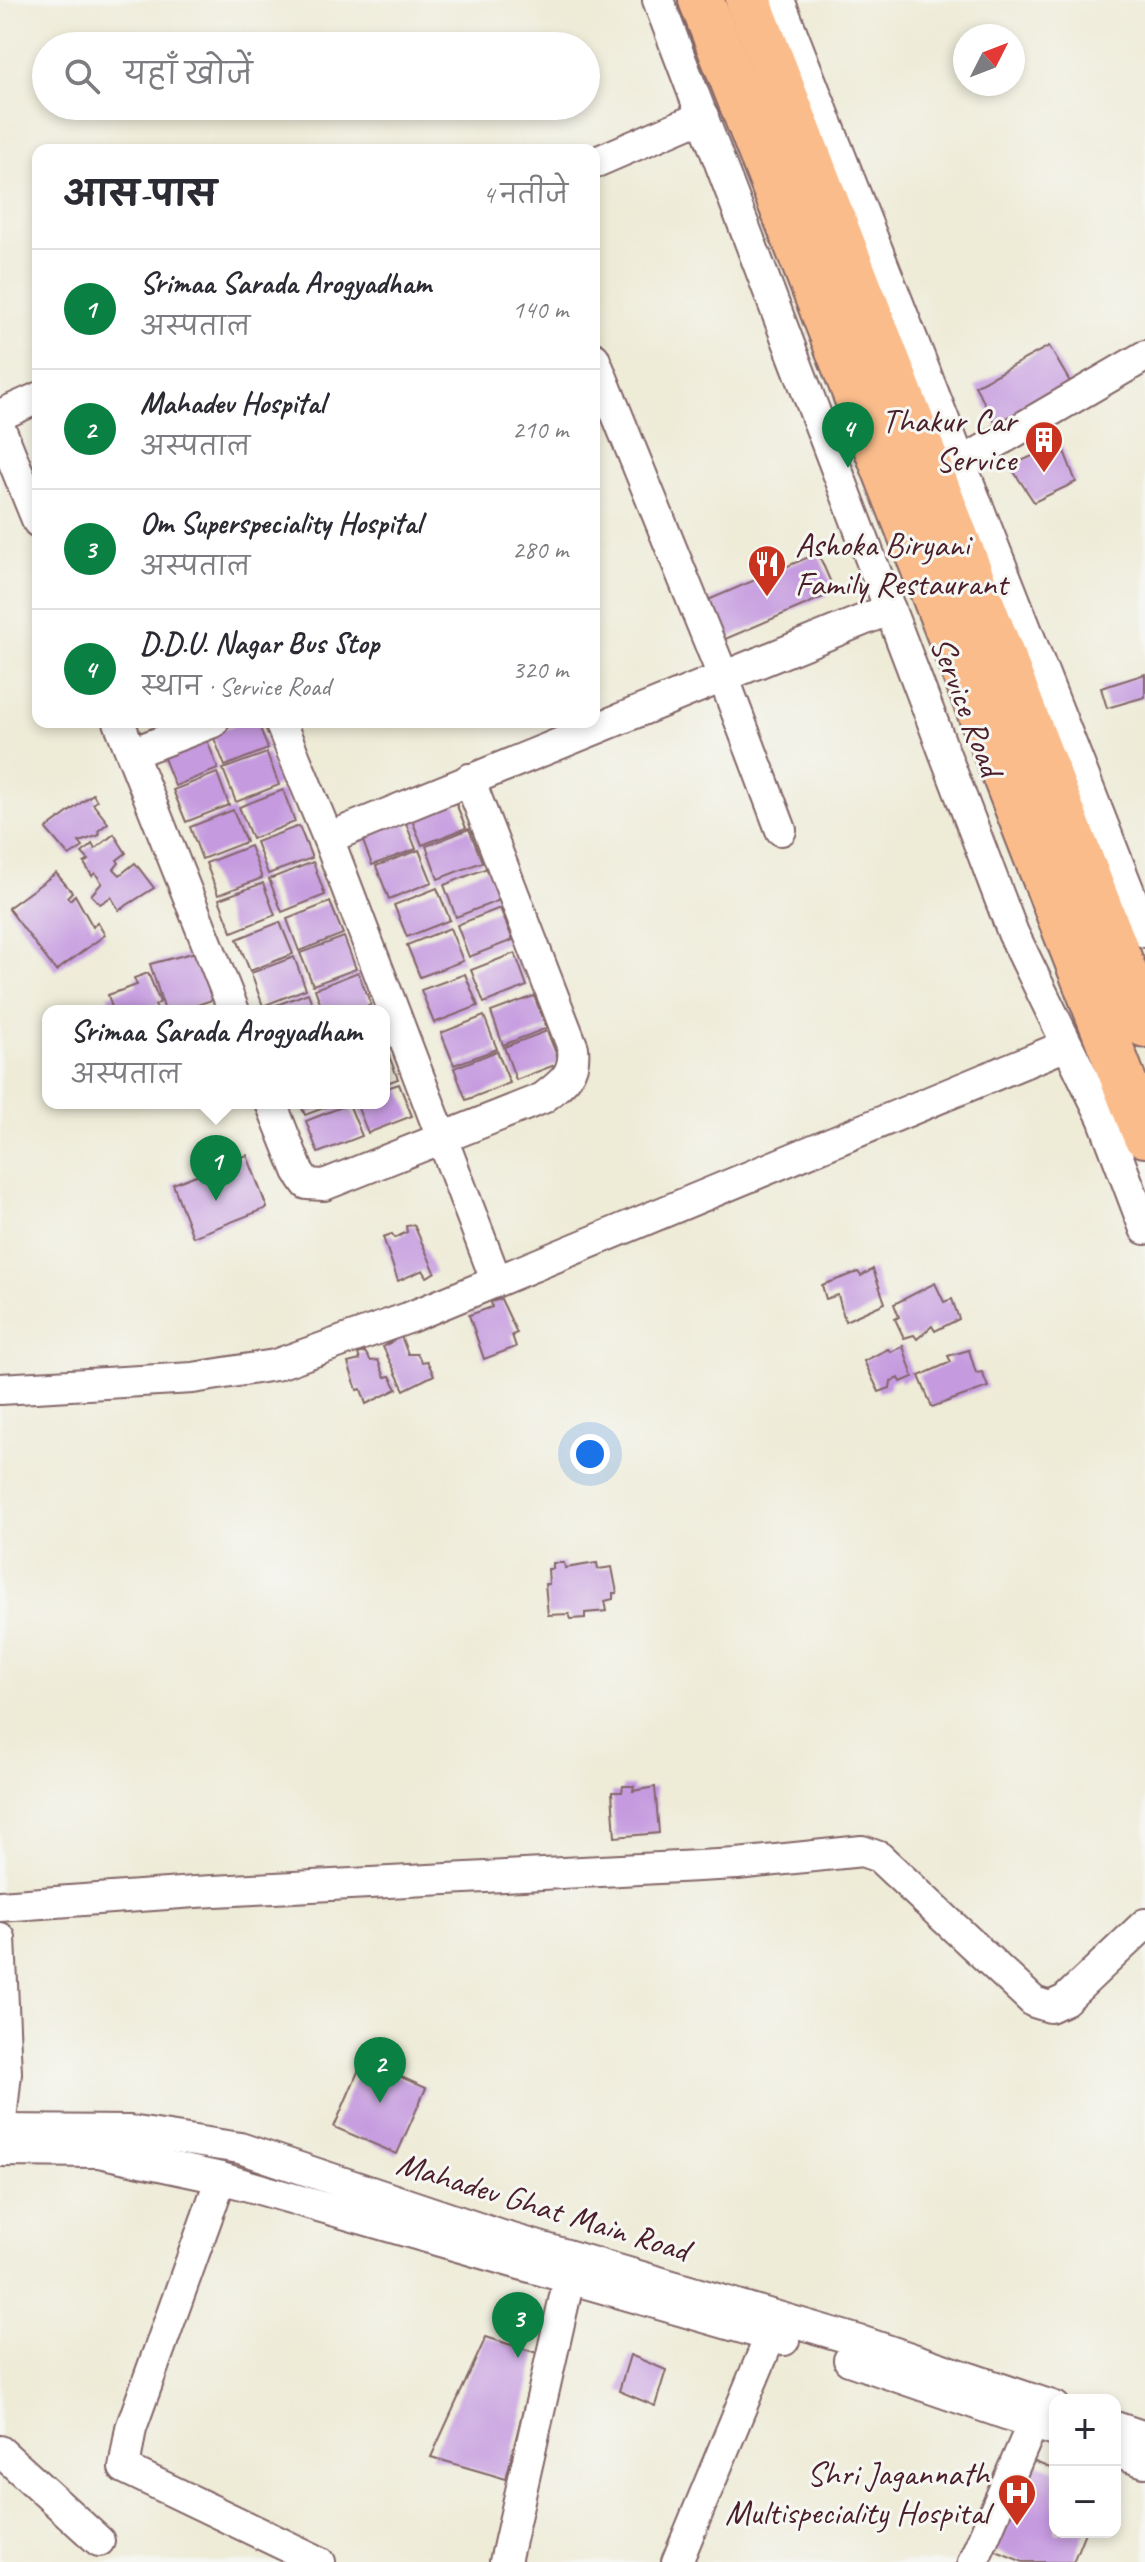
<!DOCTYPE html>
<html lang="hi">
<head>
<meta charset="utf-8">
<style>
	body { margin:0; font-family:Caveat,"Playpen Sans Deva",sans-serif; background:#f7f7f7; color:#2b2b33 }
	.controls { position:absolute; right:24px; bottom:24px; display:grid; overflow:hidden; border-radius:16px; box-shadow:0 4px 12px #0003 }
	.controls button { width:72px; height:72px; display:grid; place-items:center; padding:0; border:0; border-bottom:2px solid #e1e1e2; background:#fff; color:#2b2b33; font:40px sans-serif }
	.compass { position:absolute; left:953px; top:24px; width:72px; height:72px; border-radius:50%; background:#fff; box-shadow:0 4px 12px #0003; rotate:48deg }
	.you { position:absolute; left:590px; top:1454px; width:28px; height:28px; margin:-20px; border:6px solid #fff; border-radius:50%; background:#1a73e8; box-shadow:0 0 0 12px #1a73e833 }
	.badge { display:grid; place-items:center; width:52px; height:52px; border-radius:50%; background:#0b8043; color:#fff; font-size:26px; font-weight:700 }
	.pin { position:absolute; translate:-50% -66px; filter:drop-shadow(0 2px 4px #0008) }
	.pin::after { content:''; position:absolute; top:42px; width:28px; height:24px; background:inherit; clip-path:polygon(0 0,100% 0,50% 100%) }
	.popup { position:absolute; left:42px; top:1005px; width:348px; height:104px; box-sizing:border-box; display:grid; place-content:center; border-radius:16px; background:#fff; filter:drop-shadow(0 2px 6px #0005); font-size:26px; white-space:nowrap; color:#7c7c81 }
	.popup b { font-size:30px; color:#2b2b33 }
	.popup::after { content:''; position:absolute; left:50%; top:100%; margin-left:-16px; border:16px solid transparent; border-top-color:#fff }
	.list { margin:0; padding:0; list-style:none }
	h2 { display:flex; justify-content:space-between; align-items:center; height:104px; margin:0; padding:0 32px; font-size:34px }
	h2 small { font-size:26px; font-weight:400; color:#7c7c81 }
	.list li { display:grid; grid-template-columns:52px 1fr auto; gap:24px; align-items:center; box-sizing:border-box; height:120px; padding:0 32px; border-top:2px solid #e1e1e2 }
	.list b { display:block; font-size:30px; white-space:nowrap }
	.list p { margin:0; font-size:26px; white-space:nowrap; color:#7c7c81 }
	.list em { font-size:26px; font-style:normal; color:#7c7c81 }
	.icon { flex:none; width:44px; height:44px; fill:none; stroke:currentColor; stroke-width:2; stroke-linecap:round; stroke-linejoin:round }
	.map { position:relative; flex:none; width:1145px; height:2562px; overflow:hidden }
	.search { position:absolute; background:#fff; box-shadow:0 4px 12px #0003; left:32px; top:32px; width:568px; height:88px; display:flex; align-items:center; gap:20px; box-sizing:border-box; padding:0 28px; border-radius:44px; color:#7c7c81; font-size:30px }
	.panel { position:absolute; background:#fff; box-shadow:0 4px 12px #0003; left:32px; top:144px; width:568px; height:584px; border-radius:16px }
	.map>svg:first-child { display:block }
	.building { fill:#c59adf }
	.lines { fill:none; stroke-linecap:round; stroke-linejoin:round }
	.minor-casing { stroke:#836667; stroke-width:34 }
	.highway-casing { stroke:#836667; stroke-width:48 }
	.minor { stroke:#fff; stroke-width:30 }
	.highway { stroke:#fabc8b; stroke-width:44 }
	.labels { text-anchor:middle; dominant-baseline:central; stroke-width:6; stroke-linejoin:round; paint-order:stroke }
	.poi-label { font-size:34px; fill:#4a1f2b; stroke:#f6f6f2; text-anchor:end }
	.street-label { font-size:34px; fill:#4a1f2b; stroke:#f6f6f2 }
</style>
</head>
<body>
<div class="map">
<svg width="1145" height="2562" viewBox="0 0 1145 2562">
	<rect width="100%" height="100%" fill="#f6f6f2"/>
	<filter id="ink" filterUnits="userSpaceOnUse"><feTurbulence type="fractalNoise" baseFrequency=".0125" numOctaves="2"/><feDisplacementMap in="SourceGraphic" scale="16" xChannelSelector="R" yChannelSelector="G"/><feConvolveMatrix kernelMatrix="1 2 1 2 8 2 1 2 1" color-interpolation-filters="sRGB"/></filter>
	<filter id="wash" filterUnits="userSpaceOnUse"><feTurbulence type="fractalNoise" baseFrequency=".006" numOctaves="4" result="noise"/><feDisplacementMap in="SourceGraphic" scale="32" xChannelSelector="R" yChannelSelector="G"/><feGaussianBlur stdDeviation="1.8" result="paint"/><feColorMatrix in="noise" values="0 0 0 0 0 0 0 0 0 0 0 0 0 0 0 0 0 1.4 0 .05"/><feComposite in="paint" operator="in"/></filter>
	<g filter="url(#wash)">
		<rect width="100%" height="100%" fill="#eeebd7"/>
		<g id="blocks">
			<g class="building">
				<path d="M1049 346 1073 387 1000 431 975 386Z"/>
				<path d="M1061 443 1076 482 1034 502 1010 466Z"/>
				<path d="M818 553 835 592 716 643 699 604Z"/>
				<path d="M1145 674V697L1107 708 1101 688Z"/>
				<path d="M241 722H258L268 749 225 766 212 733Z"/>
				<path d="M206 737 218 769 175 786 162 753Z"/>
				<path d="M267 753 279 785 236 802 223 769Z"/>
				<path d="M217 773 229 805 186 822 173 790Z"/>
				<path d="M283 790 295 822 252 839 239 807Z"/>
				<path d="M93 794 97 801 93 804 108 823 98 831 100 835 79 842 83 847 69 856 46 829Z"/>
				<path d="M453 796 466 828 422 845 409 813Z"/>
				<path d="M233 810 246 842 202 859 190 827Z"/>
				<path d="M403 816 416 849 372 865 360 833Z"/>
				<path d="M299 826 312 858 268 874 256 842Z"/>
				<path d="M469 829 482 862 438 879 426 846Z"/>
				<path d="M114 834 126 853 117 860 119 863 114 869 120 875 135 863 154 888 119 910 111 897 100 904 91 895 102 883 95 873 92 876 84 863 89 860 82 853 92 844 95 849Z"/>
				<path d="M250 846 262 878 218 895 206 863Z"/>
				<path d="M419 850 432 882 389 899 376 866Z"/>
				<path d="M313 862 325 895 282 912 269 879Z"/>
				<path d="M487 868 500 900 456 917 444 885Z"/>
				<path d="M56 873 72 892 67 897 70 900 75 895 93 927 97 922 105 935 56 971 8 908Z"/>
				<path d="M263 883 275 915 232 932 219 899Z"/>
				<path d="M437 888 450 920 407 937 394 905Z"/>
				<path d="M330 902 343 934 299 951 287 919Z"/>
				<path d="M500 908 513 940 469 957 457 925Z"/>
				<path d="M280 922 293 954 250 971 237 939Z"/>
				<path d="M450 928 463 961 420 977 407 945Z"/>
				<path d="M344 937 356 969 313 985 300 953Z"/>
				<path d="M196 952 215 999 179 1011H165L150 964Z"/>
				<path d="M515 953 527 986 484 1003 471 970Z"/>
				<path d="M294 957 306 989 263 1006 251 973Z"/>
				<path d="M358 972 371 1005 355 1011H323L315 989Z"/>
				<path d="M148 973 160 1002 155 1006 159 1011H113L108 995 137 985 134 978Z"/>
				<path d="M465 974 478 1006 434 1023 421 990Z"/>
				<path d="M308 993 315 1011H261Z"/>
				<path d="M534 996 547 1028 503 1045 491 1012Z"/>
				<path d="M484 1016 497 1049 454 1065 441 1033Z"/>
				<path d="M547 1031 560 1063 516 1080 504 1047Z"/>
				<path d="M384 1043 398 1079 384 1084Z"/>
				<path d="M497 1051 510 1083 466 1100 454 1068Z"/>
				<path d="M399 1084 412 1116 368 1133 356 1103H384V1089Z"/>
				<path d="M300 1103H337L305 1115Z"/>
				<path d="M349 1104 362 1136 318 1153 306 1121Z"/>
				<path d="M247 1155 267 1208 193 1237 173 1184Z"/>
				<path d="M414 1225 435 1272 427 1277 423 1270 398 1281 383 1237 392 1234 395 1238 407 1232 406 1226Z"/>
				<path d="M873 1269 885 1303 845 1321 838 1295 826 1299 822 1285 858 1272 861 1276Z"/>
				<path d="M935 1283 944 1302 952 1299 959 1319 935 1331 932 1326 917 1339 914 1335 904 1338 895 1319 899 1317 894 1304Z"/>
				<path d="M501 1299 517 1333 512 1335 516 1347 484 1359 469 1315 492 1307 491 1302Z"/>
				<path d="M401 1336 408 1354H417L422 1362 427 1361 434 1375 404 1390 383 1347Z"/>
				<path d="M903 1346 913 1377 901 1382 899 1378 891 1381 890 1388 879 1392 864 1361 888 1349 891 1352Z"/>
				<path d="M969 1350 976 1373 982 1372 988 1387 932 1407 919 1376 951 1362 948 1356Z"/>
				<path d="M365 1352 371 1361 378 1360 385 1377 390 1376 397 1389 366 1404 361 1389 357 1390 348 1363 360 1360 358 1354Z"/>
				<path d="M553 1563H564L565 1568 597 1563 598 1569 612 1567 617 1593H613V1599L605 1601 607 1611 585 1613V1618L571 1619 569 1614 548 1615 545 1584H549L548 1569H553Z"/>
				<path d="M623 1786H634L633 1791 655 1787 659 1833 615 1837 612 1792H622Z"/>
				<path d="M363 2060 426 2088 397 2154 334 2127Z"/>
				<path d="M486 2337 537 2353 506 2479 431 2457Z"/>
				<path d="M630 2355 666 2370 655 2406 619 2391Z"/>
				<path d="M1020 2456 1055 2470V2532H1085L1073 2562H1023L984 2546Z"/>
			</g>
		</g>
	</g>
	<g filter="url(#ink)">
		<use href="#blocks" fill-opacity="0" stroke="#836667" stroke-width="2"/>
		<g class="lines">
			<defs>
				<g id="minor">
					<path d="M658 0 1013 933 1103 1118 1145 1229"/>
					<path d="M779 0 1145 932"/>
					<path d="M594 163 703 116"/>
					<path d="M594 358 723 676 781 830"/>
					<path d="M0 415 38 398"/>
					<path d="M0 428 38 522"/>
					<path d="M961 463 1145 356"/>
					<path d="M119 722 234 1011"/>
					<path d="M280 722 328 838 496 1280"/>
					<path d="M132 753 213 722"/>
					<path d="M328 838 890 609"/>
					<path d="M271 1103 298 1171 307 1184 324 1185 543 1098C562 1083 576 1074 573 1048L469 779"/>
					<path d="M0 1389 193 1378 275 1365 408 1318 1067 1045"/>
					<path d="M0 1906 195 1892 737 1864 862 1851 879 1857 1034 2002 1050 2007 1065 2000 1145 1924"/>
					<path d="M0 1938 6 2073 0 2130"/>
					<path d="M0 2130 130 2131 240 2148 502 2236 863 2342 1055 2407"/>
					<path d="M0 2151 99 2152 221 2178 784 2340"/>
					<path d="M221 2178 131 2428 124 2468 320 2562"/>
					<path d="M849 2360 1055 2431"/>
					<path d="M1115 2427 1145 2437"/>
					<path d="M0 2451 99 2541"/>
					<path d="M1115 2452 1145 2462"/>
					<path d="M505 2562 569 2279"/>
					<path d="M677 2562 770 2337"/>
					<path d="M973 2562 1033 2423"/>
				</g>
				<g id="highway">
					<path d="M701 0 1145 1135"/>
					<path d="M748 0 1145 1025"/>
				</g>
			</defs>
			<use href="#minor" class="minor-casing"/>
			<use href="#highway" class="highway-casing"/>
			<use href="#minor" class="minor"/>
			<use href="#highway" class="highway"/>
		</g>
	</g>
	<defs>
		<symbol id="building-pin" viewBox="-11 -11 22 30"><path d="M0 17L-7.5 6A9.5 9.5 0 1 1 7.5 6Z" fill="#c8321e" stroke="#f6f6f2"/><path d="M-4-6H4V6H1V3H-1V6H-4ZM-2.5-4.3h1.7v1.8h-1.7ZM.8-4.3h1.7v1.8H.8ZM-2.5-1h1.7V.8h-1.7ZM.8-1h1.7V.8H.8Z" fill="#fff"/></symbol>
		<symbol id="restaurant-pin" viewBox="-11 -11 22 30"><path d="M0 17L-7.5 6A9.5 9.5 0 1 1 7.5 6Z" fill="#c8321e" stroke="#f6f6f2"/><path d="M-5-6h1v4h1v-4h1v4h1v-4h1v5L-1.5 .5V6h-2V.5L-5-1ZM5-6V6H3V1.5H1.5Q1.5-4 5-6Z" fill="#fff"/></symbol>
		<symbol id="hospital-pin" viewBox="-11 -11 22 30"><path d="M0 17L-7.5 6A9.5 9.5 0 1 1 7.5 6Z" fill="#c8321e" stroke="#f6f6f2"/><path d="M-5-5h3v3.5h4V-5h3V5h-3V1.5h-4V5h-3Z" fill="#fff"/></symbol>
	</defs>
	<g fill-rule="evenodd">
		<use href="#building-pin" x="1022" y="418" width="44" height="60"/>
		<use href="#restaurant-pin" x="745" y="542" width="44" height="60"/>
		<use href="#hospital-pin" x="995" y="2471" width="44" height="60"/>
	</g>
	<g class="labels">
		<g class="poi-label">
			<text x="1016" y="420">Thakur Car<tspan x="1016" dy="39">Service</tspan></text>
			<text x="795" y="544" text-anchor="start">Ashoka Biryani<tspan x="795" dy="39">Family Restaurant</tspan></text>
			<text x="989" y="2473">Shri Jagannath<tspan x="989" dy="39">Multispeciality Hospital</tspan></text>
		</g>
		<g class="street-label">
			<text transform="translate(967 706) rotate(69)">Service Road</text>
			<text transform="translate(543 2206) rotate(17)">Mahadev Ghat Main Road</text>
		</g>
	</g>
</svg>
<div class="controls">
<button>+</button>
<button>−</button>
</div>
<svg class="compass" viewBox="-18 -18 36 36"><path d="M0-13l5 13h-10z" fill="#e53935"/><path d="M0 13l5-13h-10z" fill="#7c7c81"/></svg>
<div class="you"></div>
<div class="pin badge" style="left:216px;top:1201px">1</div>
<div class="popup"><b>Srimaa Sarada Arogyadham</b>अस्पताल</div>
<div class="pin badge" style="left:380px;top:2103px">2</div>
<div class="pin badge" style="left:518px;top:2358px">3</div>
<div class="pin badge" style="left:848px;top:468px">4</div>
<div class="search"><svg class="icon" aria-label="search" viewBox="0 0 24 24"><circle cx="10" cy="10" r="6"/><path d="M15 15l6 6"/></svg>यहाँ खोजें</div>
<section class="panel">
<h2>आस-पास<small>4 नतीजे</small></h2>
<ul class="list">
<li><span class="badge">1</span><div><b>Srimaa Sarada Arogyadham</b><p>अस्पताल</p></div><em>140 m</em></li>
<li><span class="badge">2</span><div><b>Mahadev Hospital</b><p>अस्पताल</p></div><em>210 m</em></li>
<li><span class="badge">3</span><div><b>Om Superspeciality Hospital</b><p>अस्पताल</p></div><em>280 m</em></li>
<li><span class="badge">4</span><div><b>D.D.U. Nagar Bus Stop</b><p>स्थान · Service Road</p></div><em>320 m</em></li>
</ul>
</section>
</div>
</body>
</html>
